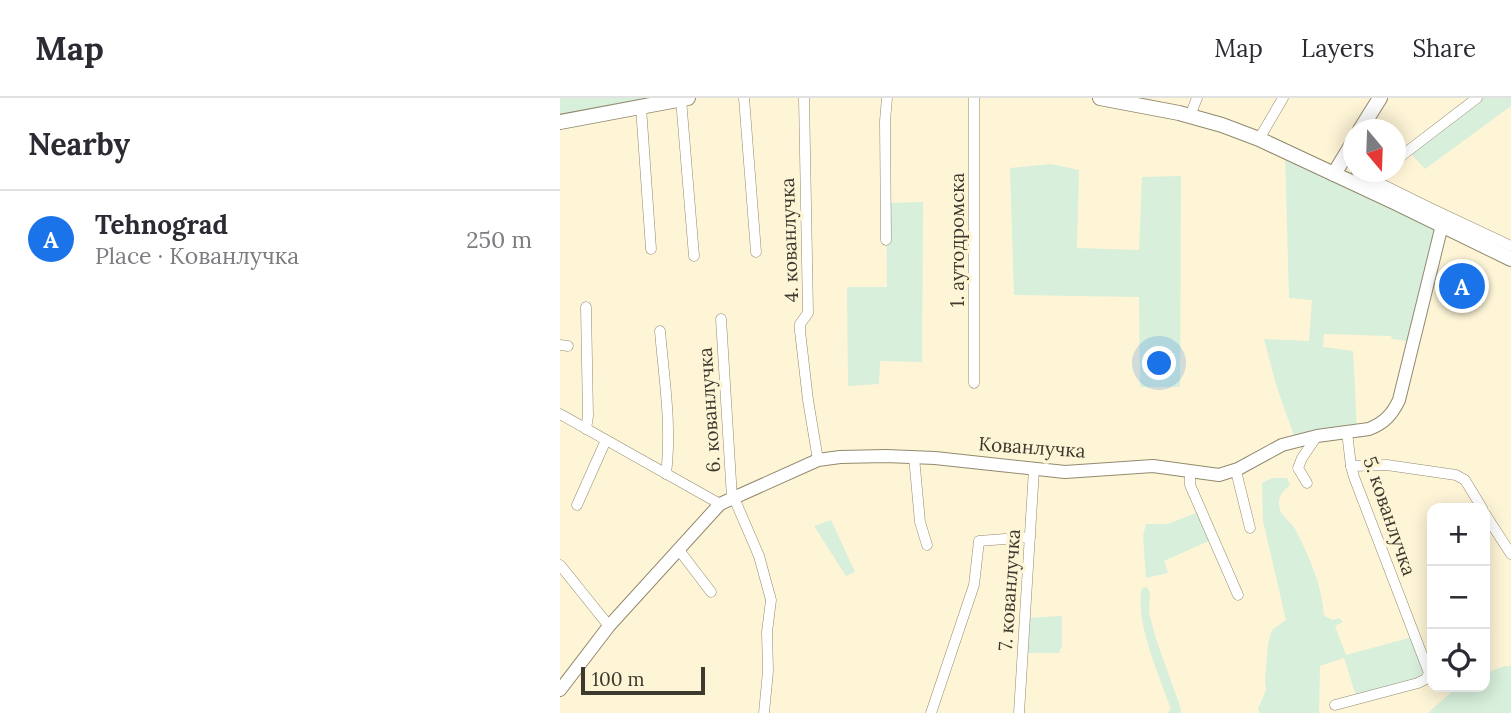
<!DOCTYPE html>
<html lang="en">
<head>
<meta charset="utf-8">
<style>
	body { margin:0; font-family:Lora,serif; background:#f2f2f3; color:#2b2b33 }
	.controls { position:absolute; right:21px; bottom:21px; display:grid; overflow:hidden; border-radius:14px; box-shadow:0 4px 18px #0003 }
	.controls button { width:63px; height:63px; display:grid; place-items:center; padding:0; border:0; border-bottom:2px solid #e1e1e2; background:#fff; color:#2b2b33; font:35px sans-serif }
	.compass { position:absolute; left:783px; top:21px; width:63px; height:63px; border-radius:50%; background:#fff; box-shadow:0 4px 18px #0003; rotate:161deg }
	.scale { position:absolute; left:21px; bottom:18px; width:124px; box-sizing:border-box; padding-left:7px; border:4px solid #3d392e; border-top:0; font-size:19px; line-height:24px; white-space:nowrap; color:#3d392e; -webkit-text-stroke:5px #fef5d7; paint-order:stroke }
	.you { position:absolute; left:600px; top:266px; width:24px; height:24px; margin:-18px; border:5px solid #fff; border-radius:50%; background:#1a73e8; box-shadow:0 0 0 10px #1a73e833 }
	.badge { display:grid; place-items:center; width:46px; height:46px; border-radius:50%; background:#1a73e8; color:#fff; font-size:23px; font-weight:700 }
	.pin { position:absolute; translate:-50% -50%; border:4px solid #fff; box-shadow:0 2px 7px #0006 }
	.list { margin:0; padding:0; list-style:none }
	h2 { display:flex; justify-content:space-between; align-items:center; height:91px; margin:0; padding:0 28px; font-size:30px }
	h2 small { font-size:23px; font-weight:400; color:#7c7c81 }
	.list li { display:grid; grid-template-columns:46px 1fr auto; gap:21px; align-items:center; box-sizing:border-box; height:98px; padding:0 28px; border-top:2px solid #e1e1e2 }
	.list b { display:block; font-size:26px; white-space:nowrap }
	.list p { margin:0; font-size:23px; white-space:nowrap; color:#7c7c81 }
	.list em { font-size:23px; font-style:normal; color:#7c7c81 }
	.icon { flex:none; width:38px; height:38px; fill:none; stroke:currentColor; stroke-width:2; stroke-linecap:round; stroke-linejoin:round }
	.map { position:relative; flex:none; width:951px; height:615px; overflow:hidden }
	header { display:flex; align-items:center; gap:42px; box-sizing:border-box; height:98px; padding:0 35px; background:#fff; border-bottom:2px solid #e1e1e2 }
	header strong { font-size:33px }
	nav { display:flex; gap:38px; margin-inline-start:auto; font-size:24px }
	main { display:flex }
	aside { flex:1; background:#fff }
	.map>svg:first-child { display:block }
	.green { fill:#d7efdb }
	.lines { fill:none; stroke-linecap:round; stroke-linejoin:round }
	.minor-casing { stroke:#92896e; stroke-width:11 }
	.tertiary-casing { stroke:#92896e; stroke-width:14 }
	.secondary-casing { stroke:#92896e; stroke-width:16 }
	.minor { stroke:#fff; stroke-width:10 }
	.tertiary { stroke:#fff; stroke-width:12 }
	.secondary { stroke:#fff; stroke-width:14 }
	.labels { text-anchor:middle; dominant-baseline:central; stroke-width:7; stroke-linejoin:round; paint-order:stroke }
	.street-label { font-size:19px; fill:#3d392e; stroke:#fef5d7 }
</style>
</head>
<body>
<header>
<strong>Map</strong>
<nav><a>Map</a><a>Layers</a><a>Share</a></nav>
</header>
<main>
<aside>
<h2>Nearby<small></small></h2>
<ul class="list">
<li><span class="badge">A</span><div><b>Tehnograd</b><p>Place · Кованлучка</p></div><em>250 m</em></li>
</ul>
</aside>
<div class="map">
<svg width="951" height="615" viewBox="0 0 951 615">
	<rect width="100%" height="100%" fill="#fef5d7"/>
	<g class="green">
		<path d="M0 0H128L0 24Z"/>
		<path d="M917 0H951V8L865 71 848 52Z"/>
		<path d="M725 53 882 127 853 244 832 241 831 238 764 236 763 249 793 253 797 332 736 343 717 290 704 241 749 243 752 202 729 200Z"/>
		<path d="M491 66 519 72 517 150 579 152 582 79 621 78 620 289H580L579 199 454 197 450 70Z"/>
		<path d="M363 104 362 264 320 263 319 286 288 288 287 189H327L326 105Z"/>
		<path d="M712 380H727L730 387C723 393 719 397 719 406 719 419 732 423 736 433 750 460 762 488 764 518L773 522 779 520 783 524 775 528 786 557 856 538 868 578 797 601 784 560 760 568 759 615H700L698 611 706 592 705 582 708 546 712 532 726 522 703 423 702 385Z"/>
		<path d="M641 413 653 441 604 463 608 475 586 480 583 438 586 426H608Z"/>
		<path d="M271 422 295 474 286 478 254 428Z"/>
		<path d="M587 489 590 495 589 515 596 541 621 611V615H607L611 611C600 580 574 522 582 490Z"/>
		<path d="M502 518V547L499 555H462L464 520Z"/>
		<path d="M944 568H951V615H868L897 589H925V576Z"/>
	</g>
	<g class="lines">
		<defs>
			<g id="minor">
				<path d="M184 0 196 154"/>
				<path d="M244 0 248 215 240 226V233L248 302 258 362"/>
				<path d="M121 1 134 158"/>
				<path d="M81 9 91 151"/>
				<path d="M630 18 637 0"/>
				<path d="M699 41 723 0"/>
				<path d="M836 62 917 0"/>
				<path d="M797 74 870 110 951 148"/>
				<path d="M326 142 325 23 327 0"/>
				<path d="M26 209 28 318 26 331"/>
				<path d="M161 221 172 400"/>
				<path d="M100 233C104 281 112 328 106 376"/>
				<path d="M0 247 8 248"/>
				<path d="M414 285V0"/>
				<path d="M0 316 160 406"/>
				<path d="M354 359 360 424 367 447"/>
				<path d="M791 368 827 367 896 377 905 382 922 410"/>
				<path d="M630 373V387L678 497"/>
				<path d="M676 373 690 430"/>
				<path d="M747 385 738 370 742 360 757 338"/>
				<path d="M174 400 199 458 211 502 207 534 208 573 204 615"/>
				<path d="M17 407 46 342"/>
				<path d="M925 416 951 456"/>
				<path d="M119 452 151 494"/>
				<path d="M0 467 49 528"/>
				<path d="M775 607 858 585 866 581 869 575 794 379 791 368 787 334"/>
				<path d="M371 615 414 487 419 443 470 439"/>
				<path d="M459 615 474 371"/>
			</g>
			<path id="tertiary" d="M0 592 49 528 160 406 258 362 280 359 326 358 375 360 505 374 593 368 659 377 678 371 722 347 757 338 809 331C824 325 832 317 839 302L882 127"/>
			<g id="secondary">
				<path d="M540 0 619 15 662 27 699 41 834 104 951 161"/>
				<path d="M0 24 128 0"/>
				<path d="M800 32 820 0"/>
				<path d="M774 76 794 43"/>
			</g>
		</defs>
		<use href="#minor" class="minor-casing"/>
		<use href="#tertiary" class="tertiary-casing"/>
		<use href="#secondary" class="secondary-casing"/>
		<use href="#minor" class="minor"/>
		<use href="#tertiary" class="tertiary"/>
		<use href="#secondary" class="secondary"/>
	</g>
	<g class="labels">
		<g class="street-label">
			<text transform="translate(229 142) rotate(-92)">4. кованлучка</text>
			<text transform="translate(397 142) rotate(-90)">1. аутодромска</text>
			<text transform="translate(149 312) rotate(-94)">6. кованлучка</text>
			<text transform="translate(472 349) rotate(4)">Кованлучка</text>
			<text transform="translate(830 418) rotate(71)">5. кованлучка</text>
			<text transform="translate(449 492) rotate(-86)">7. кованлучка</text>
		</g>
	</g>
</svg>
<div class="controls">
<button>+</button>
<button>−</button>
<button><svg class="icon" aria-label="locate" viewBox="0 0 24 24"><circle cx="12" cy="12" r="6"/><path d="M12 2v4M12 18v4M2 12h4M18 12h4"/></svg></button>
</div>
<svg class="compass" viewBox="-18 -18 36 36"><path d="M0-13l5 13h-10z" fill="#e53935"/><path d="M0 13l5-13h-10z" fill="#7c7c81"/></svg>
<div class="scale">100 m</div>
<div class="you"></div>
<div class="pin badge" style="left:902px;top:188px">A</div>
</div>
</main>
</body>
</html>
